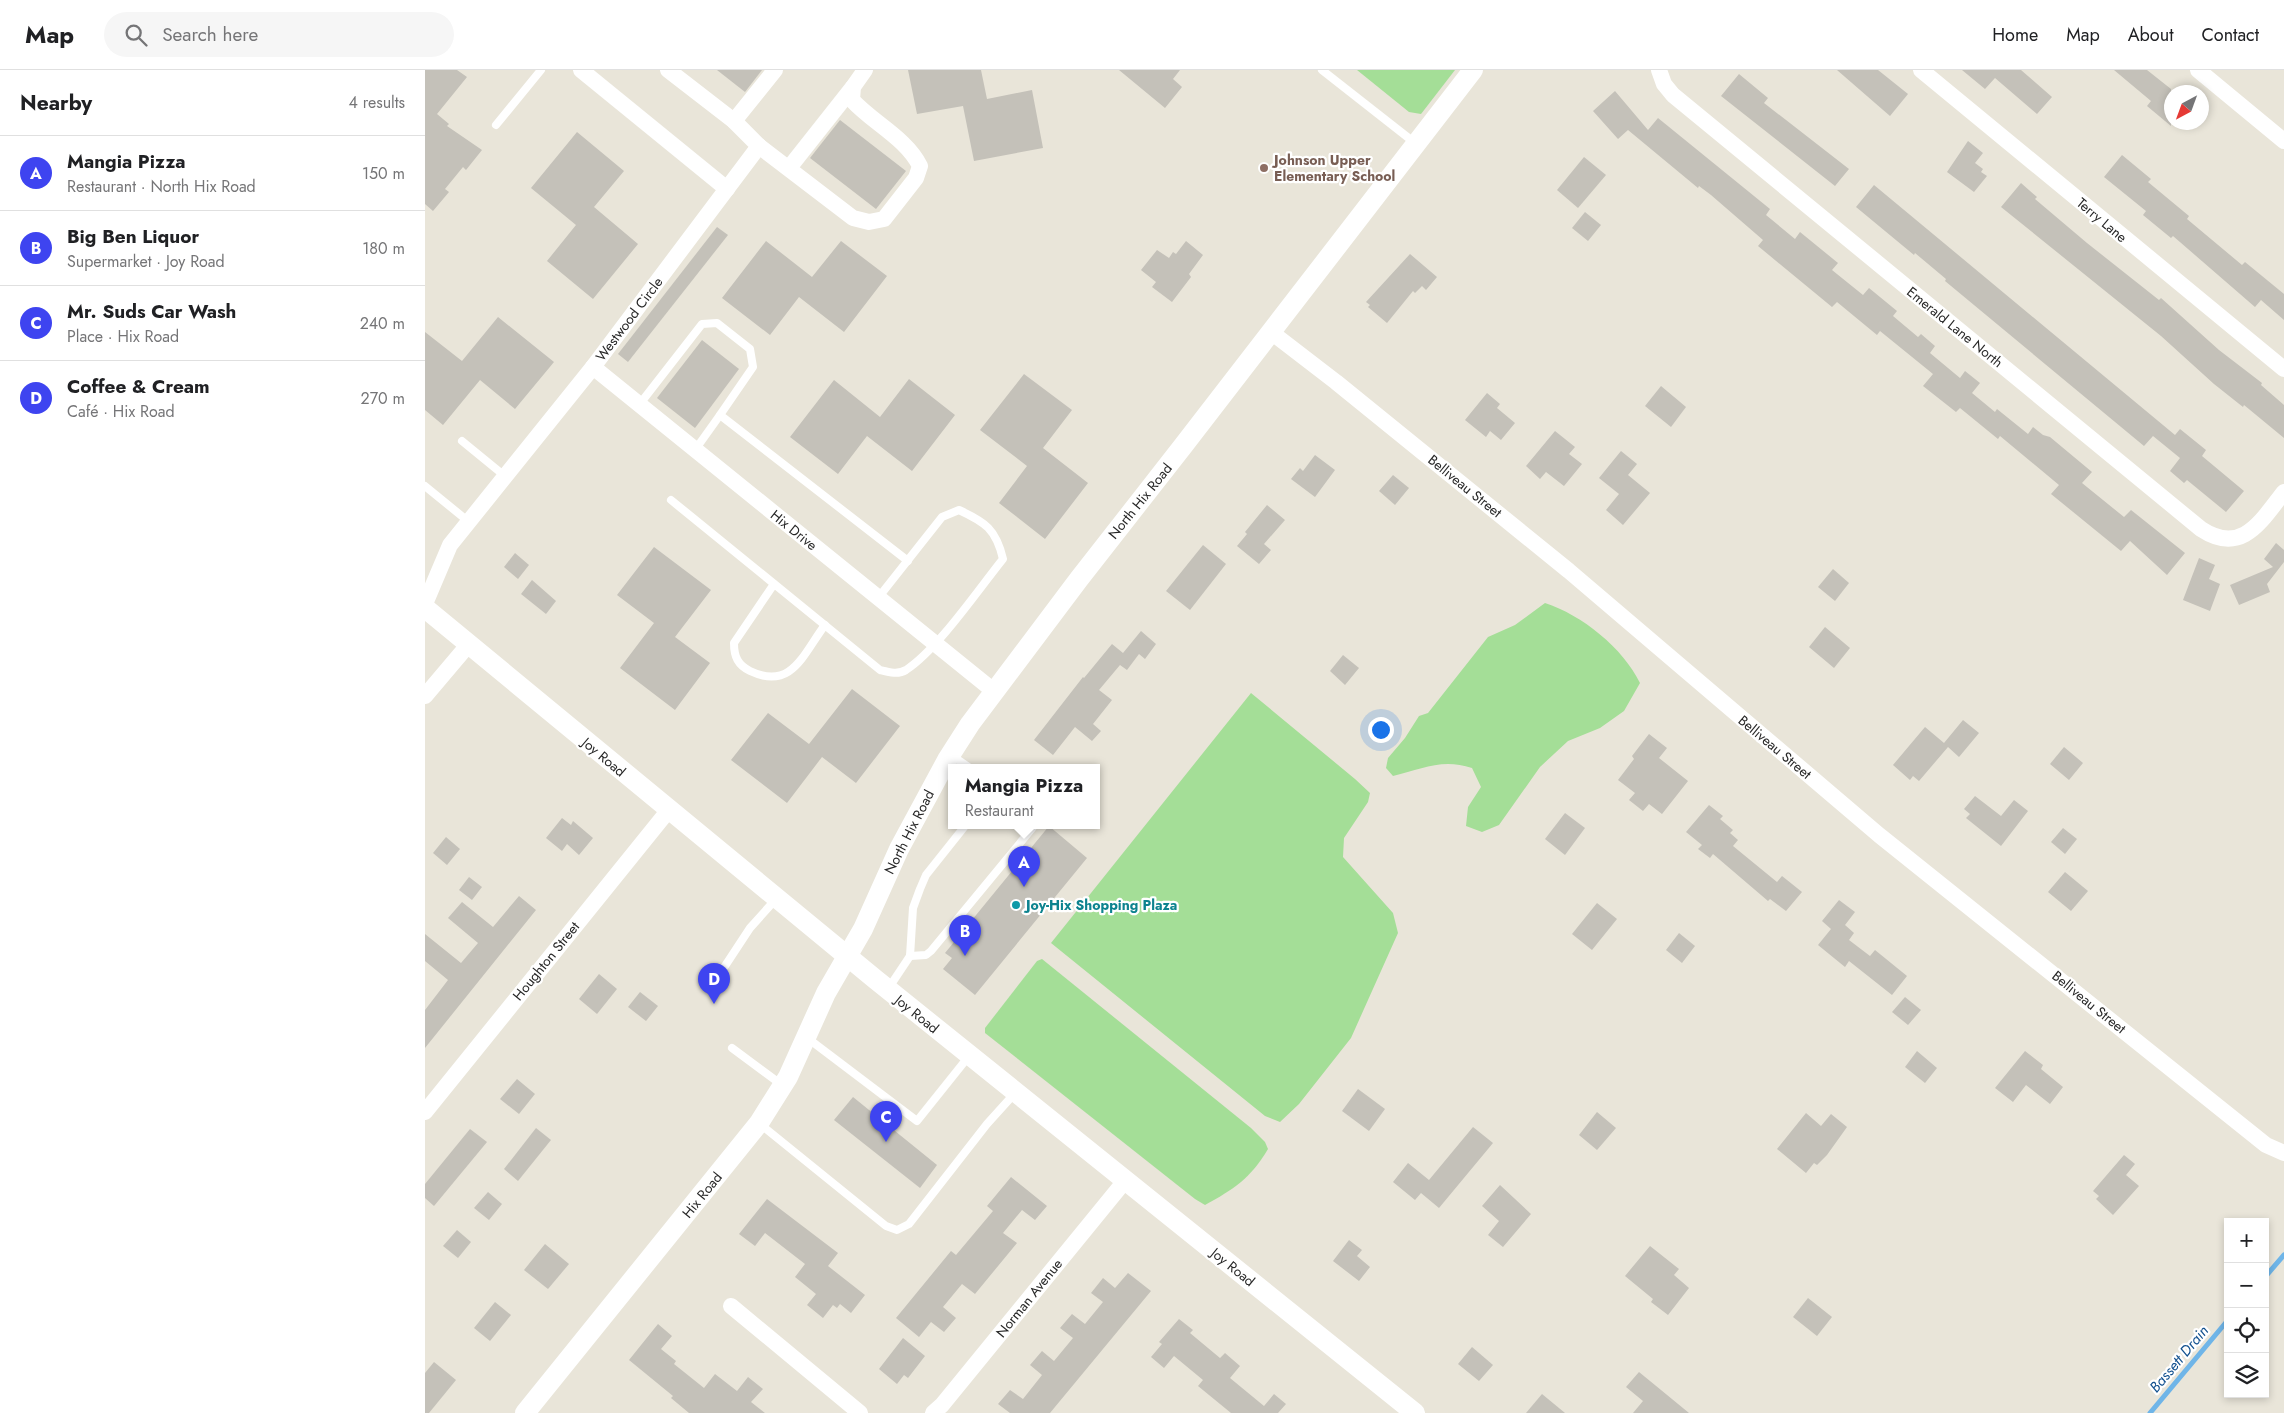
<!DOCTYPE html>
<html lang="en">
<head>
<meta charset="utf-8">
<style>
	body { margin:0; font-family:Jost,sans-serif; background:#f6f6f6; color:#202124 }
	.controls { position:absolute; right:15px; bottom:15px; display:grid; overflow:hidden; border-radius:0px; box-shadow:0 2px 8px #0003 }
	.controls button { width:45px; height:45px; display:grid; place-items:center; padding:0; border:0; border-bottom:1px solid #e0e0e0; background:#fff; color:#202124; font:25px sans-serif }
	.compass { position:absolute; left:1739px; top:15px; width:45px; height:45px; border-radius:50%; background:#fff; box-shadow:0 2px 8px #0003; rotate:221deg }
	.you { position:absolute; left:955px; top:659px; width:18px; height:18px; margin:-12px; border:4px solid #fff; border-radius:50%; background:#1a73e8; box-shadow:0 0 0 8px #1a73e833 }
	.badge { display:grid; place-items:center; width:32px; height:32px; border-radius:50%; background:#3e44f0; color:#fff; font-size:16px; font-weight:700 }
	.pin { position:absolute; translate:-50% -41px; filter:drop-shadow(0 1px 2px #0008) }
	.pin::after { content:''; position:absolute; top:26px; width:18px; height:15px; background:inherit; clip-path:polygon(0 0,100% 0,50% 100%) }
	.popup { position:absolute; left:523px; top:694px; width:152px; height:65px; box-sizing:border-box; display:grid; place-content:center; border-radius:0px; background:#fff; filter:drop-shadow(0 1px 4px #0005); font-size:16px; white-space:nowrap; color:#757577 }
	.popup b { font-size:19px; color:#202124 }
	.popup::after { content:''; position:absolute; left:50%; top:100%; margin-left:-10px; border:10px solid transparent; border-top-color:#fff }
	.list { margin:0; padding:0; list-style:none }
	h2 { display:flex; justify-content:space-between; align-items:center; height:65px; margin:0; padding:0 20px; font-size:21px }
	h2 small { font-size:16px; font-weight:400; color:#757577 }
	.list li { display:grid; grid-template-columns:32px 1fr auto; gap:15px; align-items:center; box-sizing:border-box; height:75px; padding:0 20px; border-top:1px solid #e0e0e0 }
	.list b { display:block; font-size:19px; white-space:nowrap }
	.list p { margin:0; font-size:16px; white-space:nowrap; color:#757577 }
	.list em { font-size:16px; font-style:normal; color:#757577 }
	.icon { flex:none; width:28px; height:28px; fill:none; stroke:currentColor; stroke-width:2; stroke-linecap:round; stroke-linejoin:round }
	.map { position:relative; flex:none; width:1859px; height:1343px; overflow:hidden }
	header { display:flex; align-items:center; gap:30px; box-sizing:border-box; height:70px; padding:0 25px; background:#fff; border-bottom:1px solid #e0e0e0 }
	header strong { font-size:24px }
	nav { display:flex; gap:28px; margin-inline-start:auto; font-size:18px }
	.search { width:350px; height:45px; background:#f6f6f6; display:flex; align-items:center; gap:12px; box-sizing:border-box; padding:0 18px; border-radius:28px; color:#757577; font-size:19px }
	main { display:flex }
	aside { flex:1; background:#fff }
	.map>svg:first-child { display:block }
	.green { fill:#a4de97 }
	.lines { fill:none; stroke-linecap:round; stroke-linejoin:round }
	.stream { stroke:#6fb5e8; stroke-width:5 }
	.building { fill:#c4c1b9 }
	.service { stroke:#fff; stroke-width:8 }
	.minor { stroke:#fff; stroke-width:16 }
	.tertiary { stroke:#fff; stroke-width:20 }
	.education-dot { fill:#8d6e63; stroke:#fff; stroke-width:2 }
	.culture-dot { fill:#0f9aa8; stroke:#fff; stroke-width:2 }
	.labels { text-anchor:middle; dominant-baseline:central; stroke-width:4.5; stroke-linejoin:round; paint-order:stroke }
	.education-label { font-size:14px; font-weight:bold; fill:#785e54; stroke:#fff; text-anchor:start }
	.street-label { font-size:14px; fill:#272727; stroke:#fff }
	.culture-label { font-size:14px; font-weight:bold; fill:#0d838f; stroke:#fff; text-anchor:start }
	.water-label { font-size:15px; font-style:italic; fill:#13518f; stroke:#fff }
</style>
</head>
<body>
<header>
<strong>Map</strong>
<div class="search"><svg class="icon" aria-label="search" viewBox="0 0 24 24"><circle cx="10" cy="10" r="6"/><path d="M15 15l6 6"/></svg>Search here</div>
<nav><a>Home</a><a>Map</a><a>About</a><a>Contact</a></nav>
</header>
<main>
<aside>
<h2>Nearby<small>4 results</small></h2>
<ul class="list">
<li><span class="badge">A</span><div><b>Mangia Pizza</b><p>Restaurant · North Hix Road</p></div><em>150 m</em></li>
<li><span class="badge">B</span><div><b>Big Ben Liquor</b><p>Supermarket · Joy Road</p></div><em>180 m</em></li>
<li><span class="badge">C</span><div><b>Mr. Suds Car Wash</b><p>Place · Hix Road</p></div><em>240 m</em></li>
<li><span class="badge">D</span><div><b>Coffee &amp; Cream</b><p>Café · Hix Road</p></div><em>270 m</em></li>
</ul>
</aside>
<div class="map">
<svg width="1859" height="1343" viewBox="0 0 1859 1343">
	<rect width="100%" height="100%" fill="#e9e5d9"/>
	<g class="green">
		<path d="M932 0H1030L996 44 984 42Z"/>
		<path d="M1120 533C1157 545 1198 578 1215 613L1199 641 1175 658 1143 671 1115 697 1074 755 1057 762 1041 756 1043 737 1056 717 1047 698C1017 688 997 699 968 706L961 698 963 688 980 668 994 646 1003 643 1063 567 1090 555Z"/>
		<path d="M826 623 930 709 945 723 943 732 919 768 918 787 968 843 973 863 926 968 874 1034 855 1052 840 1046 626 873Z"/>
		<path d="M617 889 826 1058 840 1072 843 1079C826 1108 809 1119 780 1135L770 1129 560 963V958L612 891Z"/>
	</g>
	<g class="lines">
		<g class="stream">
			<path d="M1840 1207 1859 1185"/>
			<path d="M1725 1343 1803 1250"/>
		</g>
	</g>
	<g class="building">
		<path d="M0 0H32L42 7 12 44 24 54 22 56 57 80 41 100 38 97 20 119 24 122 8 141 0 134Z"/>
		<path d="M292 0H337L320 22Z"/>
		<path d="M483 0H556L562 29 607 20 618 78 549 91 538 36 492 44Z"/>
		<path d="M694 0H755L748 9 757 17 740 38Z"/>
		<path d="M1412 0H1453L1483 24 1465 46Z"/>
		<path d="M1537 0H1596L1627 27 1612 44 1570 8 1560 19Z"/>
		<path d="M1689 0H1722L1746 19V56L1722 36 1726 31Z"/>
		<path d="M1314 4 1343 28 1339 33 1424 99 1410 116 1296 26Z"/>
		<path d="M1190 21 1223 60 1233 48 1345 139 1341 145 1370 169 1375 162 1413 193 1407 200 1438 225 1444 218 1472 241 1468 246 1493 267 1496 264 1510 276 1505 283 1535 308 1540 301 1555 313 1547 323 1570 342 1572 339 1603 364 1608 357 1618 365 1625 367 1667 402 1657 413 1699 447 1706 440 1760 483 1742 505 1705 471 1696 481 1626 424 1634 415 1575 366 1573 369 1535 338 1531 342 1498 316 1508 304 1455 261 1452 265 1412 232 1407 237 1333 176 1338 170 1286 125 1274 116 1273 118 1203 60 1193 69 1168 41Z"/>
		<path d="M415 50 481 101 451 139 385 88Z"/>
		<path d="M152 62 199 101 169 137 213 174 168 229 122 191 151 155 106 118Z"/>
		<path d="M1543 71 1558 83 1550 93 1558 99 1556 102 1562 106 1549 122 1522 102Z"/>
		<path d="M1697 85 1726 109 1723 112 1764 146 1762 149 1817 195 1820 192 1859 224V250L1836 230 1830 237 1748 166 1746 168 1718 145 1721 141 1679 107Z"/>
		<path d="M1159 87 1181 105 1153 138 1132 120Z"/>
		<path d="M1596 113 1612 127 1610 129 1662 173 1734 230 1736 228 1794 280 1837 313 1836 315 1859 335V368L1819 335 1818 337 1789 314 1736 266 1576 137Z"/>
		<path d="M1449 115 1750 365 1755 359 1781 380 1777 386 1819 421 1801 442 1762 410 1759 413 1745 401 1755 388 1728 366 1719 376 1520 211 1521 209 1490 183 1489 185 1431 137Z"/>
		<path d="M1160 142 1176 155 1163 171 1147 158Z"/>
		<path d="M292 157 303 165 203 292 193 284Z"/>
		<path d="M341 171 387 207 416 171 462 206 419 262 374 227 345 265 297 228Z"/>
		<path d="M761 171 778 185 764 204 766 207 747 232 727 217 731 212 716 200 732 180 744 188 748 182 751 184Z"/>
		<path d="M985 184 1012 207 1001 220 997 216 990 223 988 221 962 253 943 237 945 235 941 232Z"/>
		<path d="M73 247 129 292 90 339 55 310 18 355 0 340V262L37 291Z"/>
		<path d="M277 270 314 299 270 358 232 328Z"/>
		<path d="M599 304 647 340 618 378 663 413 620 469 574 433 602 396 555 360Z"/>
		<path d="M484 309 530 345 487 401 442 366 413 404 365 367 409 310 455 347Z"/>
		<path d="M1236 316 1261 337 1246 357 1220 336Z"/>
		<path d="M1062 323 1075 334 1072 338 1090 353 1076 370 1065 361 1061 367 1040 350Z"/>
		<path d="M1130 361 1150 377 1144 384 1157 394 1139 416 1121 402 1115 409 1101 396Z"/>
		<path d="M1196 381 1212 394 1203 405 1225 423 1198 455 1181 440 1194 424 1174 408Z"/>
		<path d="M890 385 910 400 890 427 866 409 875 398 878 401Z"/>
		<path d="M968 405 984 418 970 435 954 421Z"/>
		<path d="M842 435 860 450 839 474 846 480 834 494 812 476 822 464 820 462Z"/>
		<path d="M1851 473 1859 480V492L1842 514 1845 522 1814 535 1805 515 1848 497 1839 489Z"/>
		<path d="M778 475 801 494 765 540 741 521Z"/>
		<path d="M229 477 286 520 250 567 285 593 250 640 195 598 229 553 192 525Z"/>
		<path d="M90 483 104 495 93 509 79 497Z"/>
		<path d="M1774 488 1790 495 1784 509 1795 514 1785 541 1758 530Z"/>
		<path d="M1408 499 1424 513 1410 531 1393 517Z"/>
		<path d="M107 510 131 531 121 544 96 524Z"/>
		<path d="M1400 557 1425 578 1409 598 1384 577Z"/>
		<path d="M716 561 731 574 720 589 714 584 702 600 695 595 674 620 687 630 668 654 676 661 667 671 650 657 628 685 609 670 658 607 659 608 687 574 698 583Z"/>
		<path d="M918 585 934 598 920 615 905 601Z"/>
		<path d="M427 619 475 656 431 713 397 687 362 733 306 690 343 643 384 674Z"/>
		<path d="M1538 650 1554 663 1534 687 1523 677 1494 711 1488 706 1485 710 1468 695 1500 657 1519 673Z"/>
		<path d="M1224 664 1242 678 1234 688 1263 711 1237 744 1224 734 1218 741 1204 730 1210 723 1193 710 1209 689 1207 686Z"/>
		<path d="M1639 677 1658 693 1644 710 1625 694Z"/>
		<path d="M1550 726 1576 746 1589 730 1603 741 1576 776 1541 748 1545 744 1539 739Z"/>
		<path d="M1284 735 1298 746 1295 749 1308 760 1305 763 1313 770 1308 776 1352 812 1357 806 1377 822 1361 841 1345 829 1343 831 1288 784 1285 788 1273 779 1277 775 1261 762Z"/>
		<path d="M1140 743 1160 758 1140 785 1120 769Z"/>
		<path d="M137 748 146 755 148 751 168 768 154 785 142 774 137 781 121 768Z"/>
		<path d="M624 756 662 788 550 925 518 899 527 888 520 883Z"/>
		<path d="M1638 758 1652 769 1640 784 1626 772Z"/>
		<path d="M21 767 35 779 22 795 8 783Z"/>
		<path d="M1640 802 1663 821 1646 841 1623 822Z"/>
		<path d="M44 807 57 817 47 830 34 820Z"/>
		<path d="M94 826 111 840 0 978V940L23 910 0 891V864L36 893 53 873 23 848 37 832 68 857Z"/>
		<path d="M1414 830 1430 842 1420 855 1429 863 1424 870 1445 886 1450 880 1482 906 1467 925 1424 891 1420 897 1393 875 1406 859 1397 851Z"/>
		<path d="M1172 833 1192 849 1167 880 1147 864Z"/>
		<path d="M1254 863 1270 876 1257 893 1241 880Z"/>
		<path d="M174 904 192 919 172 944 154 929Z"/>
		<path d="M215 922 233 936 221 951 203 937Z"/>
		<path d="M1480 927 1496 940 1483 955 1467 942Z"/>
		<path d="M1492 981 1512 998 1500 1013 1480 997Z"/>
		<path d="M1600 981 1618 995 1616 999 1638 1017 1625 1034 1601 1015 1588 1032 1570 1018Z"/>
		<path d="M92 1009 110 1024 94 1044 75 1029Z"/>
		<path d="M933 1019 960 1039 944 1061 917 1041Z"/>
		<path d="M428 1027 512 1095 495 1118 409 1050Z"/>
		<path d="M1172 1042 1191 1058 1172 1080 1154 1065Z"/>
		<path d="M1381 1043 1396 1056 1406 1044 1422 1057 1402 1085 1392 1095 1389 1093 1381 1103 1352 1079Z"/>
		<path d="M1048 1057 1068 1073 1014 1138 996 1123 990 1130 968 1112 983 1093 1004 1110Z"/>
		<path d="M111 1058 126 1070 93 1111 79 1099Z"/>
		<path d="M45 1059 62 1072 9 1136 0 1128V1114Z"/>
		<path d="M1699 1085 1710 1094 1701 1105 1714 1116 1688 1145 1671 1129 1674 1126 1668 1121Z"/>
		<path d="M586 1107 622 1136 610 1150 597 1140 578 1163 592 1173 550 1224 537 1214 518 1237 531 1248 519 1262 506 1252 494 1267 471 1248 526 1181 531 1185 568 1141 562 1136Z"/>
		<path d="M1075 1115 1106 1144 1078 1177 1063 1165 1074 1151 1057 1136Z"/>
		<path d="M63 1122 77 1134 64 1150 49 1138Z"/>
		<path d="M342 1129 413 1183 403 1196 440 1225 426 1243 415 1234 412 1238 408 1235 398 1248 382 1235 391 1224 370 1207 380 1194 340 1163 330 1176 314 1164Z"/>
		<path d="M32 1160 46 1172 33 1188 18 1176Z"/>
		<path d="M924 1170 937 1180 932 1186 945 1197 934 1211 908 1191Z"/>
		<path d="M120 1174 144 1194 123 1219 99 1200Z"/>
		<path d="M1225 1176 1254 1199 1249 1205 1264 1218 1243 1245 1226 1232 1228 1229 1200 1206Z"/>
		<path d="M703 1203 726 1221 625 1343H585L573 1334 585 1320 598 1329 617 1305 605 1295 617 1281 629 1291 648 1268 635 1258 647 1244 660 1254 678 1232 666 1223 678 1208 690 1218Z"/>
		<path d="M1383 1228 1407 1247 1392 1266 1368 1247Z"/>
		<path d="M70 1232 86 1245 65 1271 49 1258Z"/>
		<path d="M754 1249 768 1260 765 1263 795 1288 800 1283 815 1296 805 1308 839 1336 849 1324 861 1334 853 1343H806L773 1316 778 1310 749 1286 739 1298 726 1287 737 1274 734 1272Z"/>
		<path d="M233 1254 247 1266 236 1279 251 1291 249 1294 279 1318 290 1304 312 1321 323 1307 338 1319 326 1332 340 1343H264L246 1328 248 1326 204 1290Z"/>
		<path d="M478 1268 500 1286 483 1308 479 1305 472 1314 454 1299Z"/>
		<path d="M1047 1277 1068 1295 1054 1311 1033 1294Z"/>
		<path d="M9 1292 31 1310 4 1343H0V1303Z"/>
		<path d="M1214 1302 1236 1320 1264 1343H1208L1218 1331 1201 1317Z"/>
		<path d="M1117 1324 1140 1343H1101Z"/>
	</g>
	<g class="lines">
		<g class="service">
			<path d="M897 0 990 73"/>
			<path d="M71 55 116 0"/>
			<path d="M214 335 277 254 292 253 325 279 328 297 295 345 483 491"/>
			<path d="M37 371 81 407"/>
			<path d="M270 380 295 345"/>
			<path d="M0 416 44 452"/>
			<path d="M246 430 455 600C463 602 473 605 481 600 513 579 553 520 578 489 571 459 560 452 534 440L517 447 453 528"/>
			<path d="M349 514 309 573C309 587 313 595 325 601 367 621 378 584 400 555"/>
			<path d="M526 685 545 698"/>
			<path d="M485 886 501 885 506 881 609 756"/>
			<path d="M300 896 325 858 351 829"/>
			<path d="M463 919 485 886 488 838 495 819 501 805 540 756"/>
			<path d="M381 967 492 1051 544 986"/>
			<path d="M307 978 357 1015"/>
			<path d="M335 1054 461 1156 472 1160 484 1154 562 1054 590 1023"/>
		</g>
		<g class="minor">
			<path d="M156 0 302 119"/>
			<path d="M1234 0 1239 14 1248 25 1776 459C1817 486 1836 451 1859 422"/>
			<path d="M1496 0 1859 299"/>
			<path d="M1773 0 1859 71"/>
			<path d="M309 51 350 0"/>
			<path d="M334 76 428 148 444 152 459 149 491 108 495 96C481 68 448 53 427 30L428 17 440 0"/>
			<path d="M364 98 428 17"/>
			<path d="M846 262 911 312 1144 501 1454 765 1841 1075 1859 1083"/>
			<path d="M168 297 570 622"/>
			<path d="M0 534 25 475 168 297 334 76 309 51 243 0"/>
			<path d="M0 626 44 574"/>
			<path d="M0 1042 243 741"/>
			<path d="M306 1236 435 1343"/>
			<path d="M508 1343 517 1335 699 1112"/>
		</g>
		<g class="tertiary">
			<path d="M0 538 450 909 990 1343"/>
			<path d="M100 1343 334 1053 363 1007 401 923 438 859 474 779 522 690 545 654 654 509 758 376 1048 0"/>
		</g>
	</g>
	<circle class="education-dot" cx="839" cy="98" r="5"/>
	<circle class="culture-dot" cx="591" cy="835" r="5"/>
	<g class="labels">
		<g class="education-label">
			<text x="849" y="90">Johnson Upper<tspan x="849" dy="16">Elementary School</tspan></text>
		</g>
		<g class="street-label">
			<text transform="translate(1677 150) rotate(40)">Terry Lane</text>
			<text transform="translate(204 249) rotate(-53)">Westwood Circle</text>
			<text transform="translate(1530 257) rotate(39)">Emerald Lane North</text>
			<text transform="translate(1040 416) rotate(39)">Belliveau Street</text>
			<text transform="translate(715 431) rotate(-51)">North Hix Road</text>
			<text transform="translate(369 460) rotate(39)">Hix Drive</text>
			<text transform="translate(1350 677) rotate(40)">Belliveau Street</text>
			<text transform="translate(179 687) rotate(40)">Joy Road</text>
			<text transform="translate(484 762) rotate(-63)">North Hix Road</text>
			<text transform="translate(121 891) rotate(-51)">Houghton Street</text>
			<text transform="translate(1664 932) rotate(39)">Belliveau Street</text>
			<text transform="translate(492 944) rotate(39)">Joy Road</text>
			<text transform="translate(277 1125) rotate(-51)">Hix Road</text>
			<text transform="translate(808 1197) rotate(39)">Joy Road</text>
			<text transform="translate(604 1228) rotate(-51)">Norman Avenue</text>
		</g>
		<g class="culture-label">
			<text x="601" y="835">Joy-Hix Shopping Plaza</text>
		</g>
		<g class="water-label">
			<text transform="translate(1754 1289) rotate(-50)">Bassett Drain</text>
		</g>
	</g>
</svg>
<div class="controls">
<button>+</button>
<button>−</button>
<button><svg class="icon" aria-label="locate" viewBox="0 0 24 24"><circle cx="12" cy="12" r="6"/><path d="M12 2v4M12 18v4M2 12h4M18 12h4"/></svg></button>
<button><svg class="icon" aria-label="layers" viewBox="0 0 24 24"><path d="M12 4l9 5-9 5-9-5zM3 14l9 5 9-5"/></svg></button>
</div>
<svg class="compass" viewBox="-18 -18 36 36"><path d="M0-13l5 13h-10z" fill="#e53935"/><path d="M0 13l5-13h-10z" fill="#757577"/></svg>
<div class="you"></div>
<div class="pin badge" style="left:599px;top:817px">A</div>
<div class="popup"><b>Mangia Pizza</b>Restaurant</div>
<div class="pin badge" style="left:540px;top:886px">B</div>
<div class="pin badge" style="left:461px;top:1072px">C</div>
<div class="pin badge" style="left:289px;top:934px">D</div>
</div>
</main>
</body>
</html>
